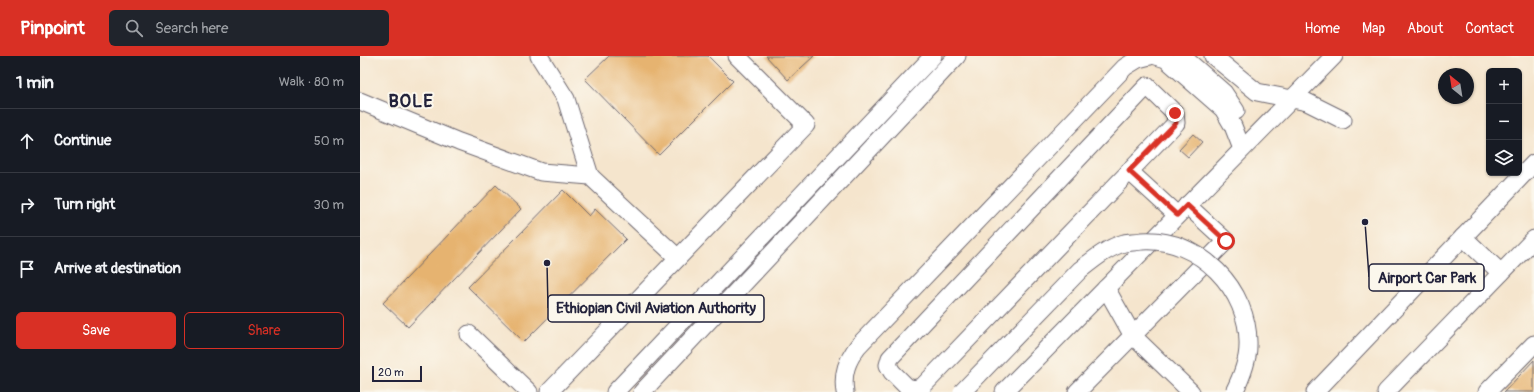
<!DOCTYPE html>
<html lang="en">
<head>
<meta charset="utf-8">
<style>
	body { margin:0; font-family:Pangolin,sans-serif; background:#20242c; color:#f1f3f6 }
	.controls { position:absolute; right:12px; top:12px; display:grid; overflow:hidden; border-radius:6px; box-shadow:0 1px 3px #0004 }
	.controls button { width:36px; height:36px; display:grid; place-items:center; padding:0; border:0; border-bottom:1px solid #363941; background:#171b24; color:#f1f3f6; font:20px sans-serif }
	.compass { position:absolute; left:1078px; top:12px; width:36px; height:36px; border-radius:50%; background:#171b24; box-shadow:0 1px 3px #0004; rotate:330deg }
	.scale { position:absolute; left:12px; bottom:10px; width:50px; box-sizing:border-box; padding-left:4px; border:2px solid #22223b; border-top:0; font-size:11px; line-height:14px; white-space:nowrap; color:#22223b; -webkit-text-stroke:3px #fbf7ec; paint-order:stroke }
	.stop { position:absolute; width:12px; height:12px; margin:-9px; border:3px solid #d93025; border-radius:50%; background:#fff }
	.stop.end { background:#d93025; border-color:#fff; box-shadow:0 1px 4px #0008 }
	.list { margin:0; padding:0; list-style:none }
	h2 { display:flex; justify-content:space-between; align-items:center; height:52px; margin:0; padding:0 16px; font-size:17px }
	h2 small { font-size:13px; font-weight:400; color:#9ea1a6 }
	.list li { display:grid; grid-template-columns:26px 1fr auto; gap:12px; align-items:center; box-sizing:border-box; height:64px; padding:0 16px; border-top:1px solid #363941 }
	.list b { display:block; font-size:15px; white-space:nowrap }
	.list em { font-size:13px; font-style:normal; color:#9ea1a6 }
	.actions { display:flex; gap:8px; padding:12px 16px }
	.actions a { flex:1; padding:9px 0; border:1px solid #d93025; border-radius:6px; text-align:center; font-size:14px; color:#d93025 }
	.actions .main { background:#d93025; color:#fff }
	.icon { flex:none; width:22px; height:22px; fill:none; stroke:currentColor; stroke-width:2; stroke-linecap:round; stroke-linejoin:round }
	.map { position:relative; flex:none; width:1174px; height:336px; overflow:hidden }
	header { display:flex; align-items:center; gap:24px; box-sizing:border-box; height:56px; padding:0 20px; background:#d93025; color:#fff }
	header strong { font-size:19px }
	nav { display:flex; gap:22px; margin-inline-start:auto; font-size:14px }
	.search { width:280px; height:36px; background:#20242c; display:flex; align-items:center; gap:10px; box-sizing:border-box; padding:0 14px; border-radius:6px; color:#9ea1a6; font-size:15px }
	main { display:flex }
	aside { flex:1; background:#171b24 }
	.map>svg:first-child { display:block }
	.building { fill:#e6b36f }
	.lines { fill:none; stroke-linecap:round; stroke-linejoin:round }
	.minor-casing { stroke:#6c666e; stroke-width:19 }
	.minor { stroke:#fff; stroke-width:17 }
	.minor-bridge-casing { stroke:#6c666e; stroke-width:19; stroke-linecap:butt }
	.minor-bridge { stroke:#fff; stroke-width:17 }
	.route { stroke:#d93025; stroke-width:5 }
	.labels { text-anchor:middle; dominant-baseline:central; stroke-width:4; stroke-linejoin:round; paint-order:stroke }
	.district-label { font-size:18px; font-weight:bold; letter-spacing:1px; fill:#22223b; stroke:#fbf7ec }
	.leader { fill:none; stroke:#22223b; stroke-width:1.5 }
	.callout-dot { fill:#22223b; stroke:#fbf7ec; stroke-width:1.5 }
	.callout { fill:#fbf7ec; stroke:#22223b; stroke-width:1.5 }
	.callout-label { font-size:15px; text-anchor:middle; font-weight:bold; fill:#22223b }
</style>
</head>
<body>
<header>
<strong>Pinpoint</strong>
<div class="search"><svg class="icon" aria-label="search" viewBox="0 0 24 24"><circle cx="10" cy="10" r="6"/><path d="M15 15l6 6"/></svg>Search here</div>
<nav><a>Home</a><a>Map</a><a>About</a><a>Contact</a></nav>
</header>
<main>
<aside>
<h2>1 min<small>Walk · 80 m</small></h2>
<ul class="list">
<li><svg class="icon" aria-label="ahead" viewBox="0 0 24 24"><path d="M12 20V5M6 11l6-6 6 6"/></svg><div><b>Continue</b></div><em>50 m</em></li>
<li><svg class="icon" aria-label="right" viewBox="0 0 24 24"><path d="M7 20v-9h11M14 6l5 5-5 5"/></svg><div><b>Turn right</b></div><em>30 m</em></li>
<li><svg class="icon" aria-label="arrive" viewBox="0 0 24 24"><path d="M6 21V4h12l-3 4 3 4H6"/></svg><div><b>Arrive at destination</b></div></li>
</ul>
<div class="actions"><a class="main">Save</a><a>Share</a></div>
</aside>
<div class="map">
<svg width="1174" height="336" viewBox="0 0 1174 336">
	<rect width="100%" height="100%" fill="#fbf7ec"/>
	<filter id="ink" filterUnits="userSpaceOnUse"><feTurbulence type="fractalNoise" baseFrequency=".025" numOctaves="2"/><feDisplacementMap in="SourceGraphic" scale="8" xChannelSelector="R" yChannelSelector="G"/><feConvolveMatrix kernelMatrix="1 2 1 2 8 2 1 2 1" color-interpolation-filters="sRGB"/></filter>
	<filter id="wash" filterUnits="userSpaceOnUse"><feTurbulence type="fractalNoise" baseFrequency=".012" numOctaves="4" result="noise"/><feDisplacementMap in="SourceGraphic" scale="16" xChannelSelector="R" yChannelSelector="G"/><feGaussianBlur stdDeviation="0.9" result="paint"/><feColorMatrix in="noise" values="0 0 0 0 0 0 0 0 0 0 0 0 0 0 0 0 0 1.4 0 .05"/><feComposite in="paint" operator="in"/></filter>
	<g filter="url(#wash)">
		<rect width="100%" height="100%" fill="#f5e5cd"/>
		<g id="blocks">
			<g class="building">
				<path d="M249 0H348L373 25 299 99 225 23Z"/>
				<path d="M406 0H454L428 24Z"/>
				<path d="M833 78 842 86 828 101 819 93Z"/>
				<path d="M136 129 161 153 48 271 23 247Z"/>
				<path d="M203 134 229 160 235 153 266 183 164 286 108 231Z"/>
				<path d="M1174 304V336H1144Z"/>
			</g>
		</g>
	</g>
	<g filter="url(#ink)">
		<use href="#blocks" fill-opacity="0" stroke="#6c666e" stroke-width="1"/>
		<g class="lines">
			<defs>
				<g id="minor">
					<path d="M179 0 206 43 230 120"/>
					<path d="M796 0 806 3 863 53 873 70 882 93"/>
					<path d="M822 0 864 37 876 55"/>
					<path d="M853 0 897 36 947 46 983 64"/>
					<path d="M787 30 815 57 816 67 563 330 554 333 547 331 532 316 528 309 530 302Z"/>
					<path d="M0 45 99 86 181 116 230 120 318 202"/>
					<path d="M769 115 817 159"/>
					<path d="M1103 181 1141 217"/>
					<path d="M746 232 773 280 831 336"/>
					<path d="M109 278 169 336"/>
					<path d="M189 336 446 69 377 0"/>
					<path d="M255 336 573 0"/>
					<path d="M282 336 597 0"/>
					<path d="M485 336C482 317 487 305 498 290L765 11 778 3 790 0"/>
					<path d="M644 336 974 0"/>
					<path d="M717 336 866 185 827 149"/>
					<path d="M955 336 1174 107"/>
					<path d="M1026 336 1174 183"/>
					<path d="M1127 336 1174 288"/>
				</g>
			</defs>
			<use href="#minor" class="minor-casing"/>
			<use href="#minor" class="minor"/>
			<defs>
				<path id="minor-bridge" d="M602 336 720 214C734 203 747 192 764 187 769 186 776 186 782 185 839 181 890 234 888 290 888 306 881 322 874 336"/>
			</defs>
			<use href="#minor-bridge" class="minor-bridge-casing"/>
			<use href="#minor-bridge" class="minor-bridge"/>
		</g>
	</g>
	<g class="lines" filter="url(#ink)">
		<path class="route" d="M815 57 816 67 769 115 817 159 827 149 866 185"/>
	</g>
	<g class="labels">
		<g class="district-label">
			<text x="51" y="45">BOLE</text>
		</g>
	</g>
	<path class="leader" d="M1005 166L1009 221M187 207L188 252"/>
	<g class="callout-dot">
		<circle cx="1005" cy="166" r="4"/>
		<circle cx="187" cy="207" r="4"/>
	</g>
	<g class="callout">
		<rect x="1009" y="208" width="115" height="27" rx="4"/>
		<rect x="188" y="239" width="216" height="27" rx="4"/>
	</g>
	<g class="callout-label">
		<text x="1067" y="227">Airport Car Park</text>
		<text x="296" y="257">Ethiopian Civil Aviation Authority</text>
	</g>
</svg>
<div class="controls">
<button>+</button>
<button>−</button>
<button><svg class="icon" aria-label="layers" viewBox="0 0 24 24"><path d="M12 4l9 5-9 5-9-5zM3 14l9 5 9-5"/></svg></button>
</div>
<svg class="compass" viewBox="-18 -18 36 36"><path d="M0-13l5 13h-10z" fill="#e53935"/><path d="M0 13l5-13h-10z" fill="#9ea1a6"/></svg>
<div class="scale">20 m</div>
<div class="stop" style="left:866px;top:185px"></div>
<div class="stop end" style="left:815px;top:57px"></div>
</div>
</main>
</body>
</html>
